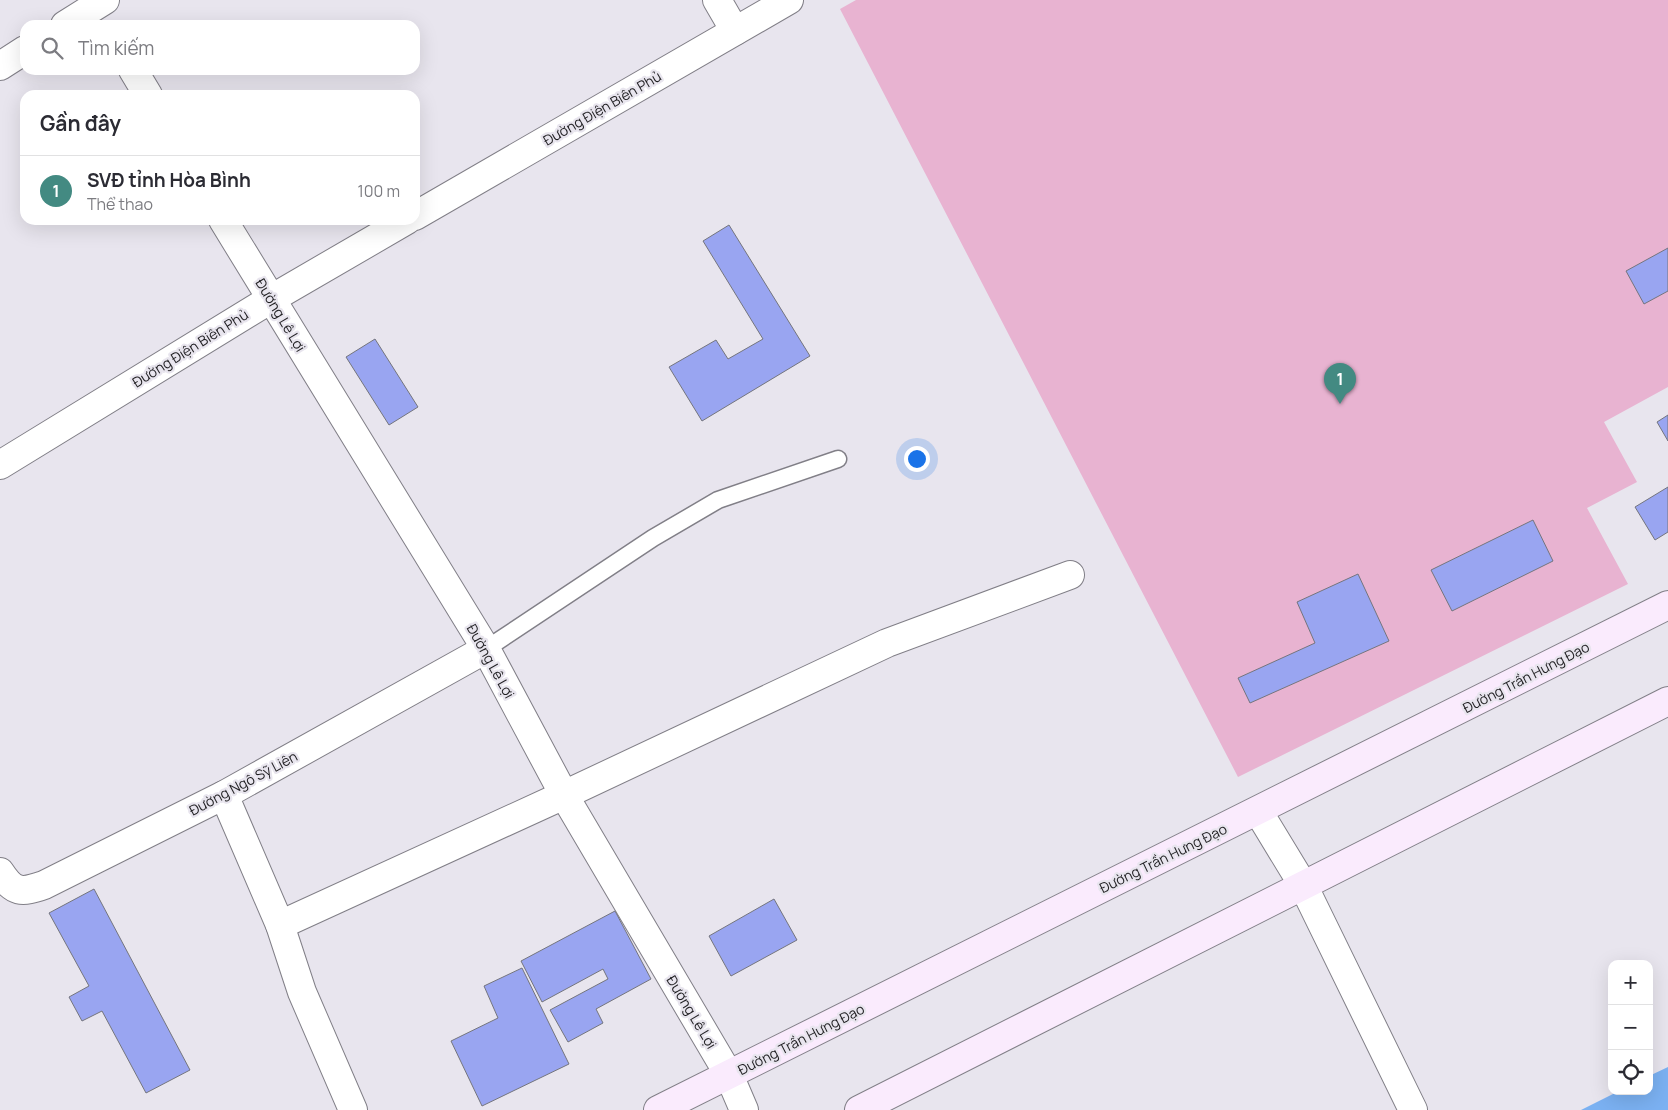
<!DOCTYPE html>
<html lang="vi">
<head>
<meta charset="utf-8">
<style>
	body { margin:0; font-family:Manrope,sans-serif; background:#f2f2f3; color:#2b2b33 }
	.controls { position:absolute; right:15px; bottom:15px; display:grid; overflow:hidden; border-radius:10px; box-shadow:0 5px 20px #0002 }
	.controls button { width:45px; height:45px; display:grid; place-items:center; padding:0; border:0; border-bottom:1px solid #e1e1e2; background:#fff; color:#2b2b33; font:25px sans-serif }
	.you { position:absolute; left:916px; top:458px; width:18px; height:18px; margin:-12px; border:4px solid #fff; border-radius:50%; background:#1a73e8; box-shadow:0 0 0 8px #1a73e833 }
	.badge { display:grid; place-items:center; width:32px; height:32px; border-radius:50%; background:#438a82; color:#fff; font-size:16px; font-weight:700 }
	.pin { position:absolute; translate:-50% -41px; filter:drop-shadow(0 1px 2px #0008) }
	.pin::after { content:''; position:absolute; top:26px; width:18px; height:15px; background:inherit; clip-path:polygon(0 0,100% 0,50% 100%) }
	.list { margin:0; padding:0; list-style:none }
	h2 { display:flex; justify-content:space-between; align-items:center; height:65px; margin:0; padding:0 20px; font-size:21px }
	h2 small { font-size:16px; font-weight:400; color:#7c7c81 }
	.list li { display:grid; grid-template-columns:32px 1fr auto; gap:15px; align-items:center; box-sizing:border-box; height:70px; padding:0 20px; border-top:1px solid #e1e1e2 }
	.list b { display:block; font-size:19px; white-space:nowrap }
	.list p { margin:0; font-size:16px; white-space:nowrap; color:#7c7c81 }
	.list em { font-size:16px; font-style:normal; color:#7c7c81 }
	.icon { flex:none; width:28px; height:28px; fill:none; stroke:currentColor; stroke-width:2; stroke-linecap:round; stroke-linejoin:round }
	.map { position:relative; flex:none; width:1668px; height:1110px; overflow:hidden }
	.search { position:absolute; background:#fff; box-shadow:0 5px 20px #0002; left:20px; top:20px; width:400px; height:55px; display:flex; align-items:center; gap:12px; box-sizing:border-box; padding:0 18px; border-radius:15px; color:#7c7c81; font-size:19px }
	.panel { position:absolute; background:#fff; box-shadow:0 5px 20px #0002; left:20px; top:90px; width:400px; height:135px; border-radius:15px }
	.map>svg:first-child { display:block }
	.green { fill:#e8b3d1 }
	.water { fill:#7bb1f2 }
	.building { fill:#99a5f1; stroke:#74757d }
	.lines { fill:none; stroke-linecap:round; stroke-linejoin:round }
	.service-casing { stroke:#817f87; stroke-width:19 }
	.minor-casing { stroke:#817f87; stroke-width:30 }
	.secondary-casing { stroke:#817f87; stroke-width:30 }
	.service { stroke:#fff; stroke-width:16 }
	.minor { stroke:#fff; stroke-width:28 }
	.secondary { stroke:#faebfd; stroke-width:28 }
	.labels { text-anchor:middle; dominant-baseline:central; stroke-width:4.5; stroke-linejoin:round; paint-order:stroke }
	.street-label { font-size:14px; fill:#1f1e21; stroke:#e8e5ee }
</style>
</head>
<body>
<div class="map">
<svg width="1668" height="1110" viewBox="0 0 1668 1110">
	<rect width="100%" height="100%" fill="#e8e5ee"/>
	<path class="green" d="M856 0H1668V387L1604 422 1637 482 1587 508 1628 584 1238 777 840 9Z"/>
	<path class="water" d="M1668 1067V1110H1581L1619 1091H1649V1076Z"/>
	<g class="building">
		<path d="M729 225 810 356 702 421 669 367 716 340 728 359 763 339 703 241Z"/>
		<path d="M1668 248V291L1644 304 1626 271Z"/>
		<path d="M375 339 418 407 389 425 346 357Z"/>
		<path d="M1668 415V441L1657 422Z"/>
		<path d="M1668 487V532L1655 540 1635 507Z"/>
		<path d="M1533 520 1553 561 1452 611 1431 570Z"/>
		<path d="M1358 574 1389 641 1250 703 1238 678 1315 643 1297 602Z"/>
		<path d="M94 889 190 1070 146 1093 102 1011 82 1021 69 997 89 986 49 913Z"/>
		<path d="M774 899 797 940 731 976 709 936Z"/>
		<path d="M615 911 651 979 596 1009 603 1023 568 1042 550 1010 608 979 603 969 542 1002 521 961Z"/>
		<path d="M522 968 569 1064 482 1106 451 1041 498 1018 484 986Z"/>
	</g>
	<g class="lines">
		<defs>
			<path id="service" d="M486 649 653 538 718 500 838 459"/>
			<g id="minor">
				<path d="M717 0 735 31"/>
				<path d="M65 25 105 0"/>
				<path d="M0 66 25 50"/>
				<path d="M133 70 148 95"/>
				<path d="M415 216 789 0"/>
				<path d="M223 220 486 649 564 795 729 1075 744 1110"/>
				<path d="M0 465 271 299 407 220"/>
				<path d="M224 795 280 925 302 992 353 1110"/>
				<path d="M1258 811 1303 885 1413 1110"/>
				<path d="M0 872C14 893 21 893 44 885L224 795 486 649"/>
				<path d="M280 925 564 795 887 643 1070 575"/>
			</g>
			<g id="secondary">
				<path d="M658 1110 1668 605"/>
				<path d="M859 1110 1668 701"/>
			</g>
		</defs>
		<use href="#service" class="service-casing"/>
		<use href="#minor" class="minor-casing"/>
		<use href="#secondary" class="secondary-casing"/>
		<use href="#service" class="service"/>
		<use href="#minor" class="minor"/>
		<use href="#secondary" class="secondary"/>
	</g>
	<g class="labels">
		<g class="street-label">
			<text transform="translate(602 108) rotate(-30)">Đường Điện Biên Phủ</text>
			<text transform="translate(281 315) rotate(59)">Đường Lê Lợi</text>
			<text transform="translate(190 348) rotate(-32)">Đường Điện Biên Phủ</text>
			<text transform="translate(491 661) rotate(61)">Đường Lê Lợi</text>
			<text transform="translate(1526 677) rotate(-27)">Đường Trần Hưng Đạo</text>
			<text transform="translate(243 783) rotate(-28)">Đường Ngô Sỹ Liên</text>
			<text transform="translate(1163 858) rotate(-26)">Đường Trần Hưng Đạo</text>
			<text transform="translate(692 1012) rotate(59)">Đường Lê Lợi</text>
			<text transform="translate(801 1039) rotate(-27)">Đường Trần Hưng Đạo</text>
		</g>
	</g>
</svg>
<div class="controls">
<button>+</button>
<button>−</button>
<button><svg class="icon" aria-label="locate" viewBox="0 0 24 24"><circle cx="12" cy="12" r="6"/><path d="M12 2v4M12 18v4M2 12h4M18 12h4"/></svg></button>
</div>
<div class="you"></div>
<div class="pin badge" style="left:1340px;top:404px">1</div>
<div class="search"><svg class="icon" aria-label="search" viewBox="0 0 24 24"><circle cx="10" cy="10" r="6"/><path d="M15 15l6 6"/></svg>Tìm kiếm</div>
<section class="panel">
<h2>Gần đây<small></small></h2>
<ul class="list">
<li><span class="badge">1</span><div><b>SVĐ tỉnh Hòa Bình</b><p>Thể thao</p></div><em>100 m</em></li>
</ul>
</section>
</div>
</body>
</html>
